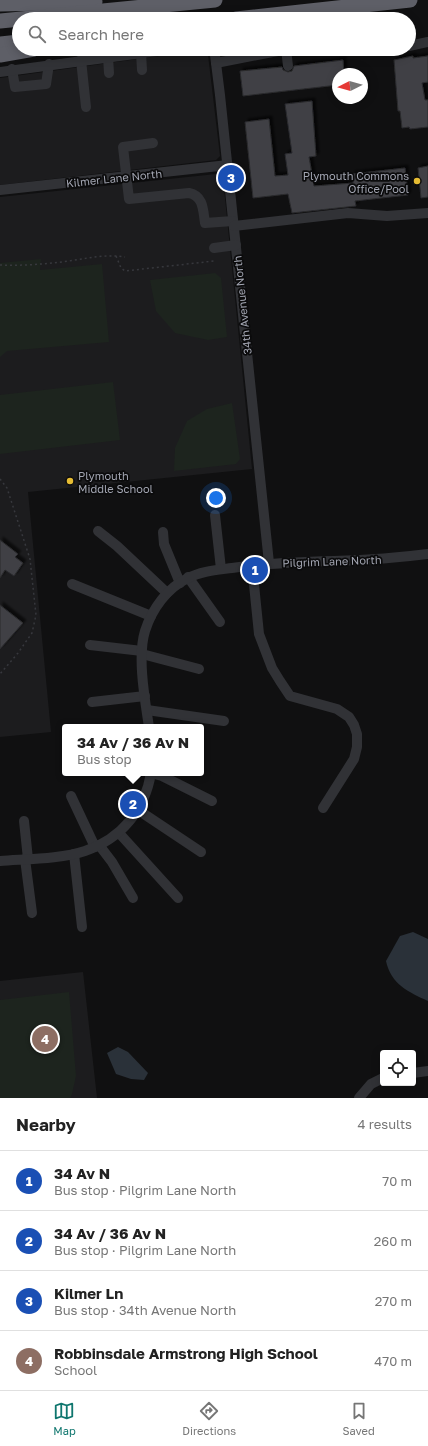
<!DOCTYPE html>
<html lang="en">
<head>
<meta charset="utf-8">
<style>
	body { margin:0; font-family:"Golos Text",sans-serif; background:#f6f6f6; color:#222 }
	.controls { position:absolute; right:12px; bottom:12px; display:grid; overflow:hidden; border-radius:4px; box-shadow:0 2px 10px #0003 }
	.controls button { width:36px; height:36px; display:grid; place-items:center; padding:0; border:0; border-bottom:1px solid #e0e0e0; background:#fff; color:#222; font:20px sans-serif }
	.compass { position:absolute; left:332px; top:68px; width:36px; height:36px; border-radius:50%; background:#fff; box-shadow:0 2px 10px #0003; rotate:264deg }
	.you { position:absolute; left:216px; top:498px; width:14px; height:14px; margin:-10px; border:3px solid #fff; border-radius:50%; background:#1a73e8; box-shadow:0 0 0 6px #1a73e833 }
	.badge { display:grid; place-items:center; width:26px; height:26px; border-radius:50%; background:#0f766e; color:#fff; font-size:13px; font-weight:700 }
	.pin { position:absolute; translate:-50% -50%; border:2px solid #fff; box-shadow:0 1px 4px #0006 }
	.popup { position:absolute; left:62px; top:724px; width:142px; height:52px; box-sizing:border-box; display:grid; place-content:center; border-radius:4px; background:#fff; filter:drop-shadow(0 1px 3px #0005); font-size:13px; white-space:nowrap; color:#767676 }
	.popup b { font-size:15px; color:#222 }
	.popup::after { content:''; position:absolute; left:50%; top:100%; margin-left:-8px; border:8px solid transparent; border-top-color:#fff }
	.list { margin:0; padding:0; list-style:none }
	h2 { display:flex; justify-content:space-between; align-items:center; height:52px; margin:0; padding:0 16px; font-size:17px }
	h2 small { font-size:13px; font-weight:400; color:#767676 }
	.list li { display:grid; grid-template-columns:26px 1fr auto; gap:12px; align-items:center; box-sizing:border-box; height:60px; padding:0 16px; border-top:1px solid #e0e0e0 }
	.list b { display:block; font-size:15px; white-space:nowrap }
	.list p { margin:0; font-size:13px; white-space:nowrap; color:#767676 }
	.list em { font-size:13px; font-style:normal; color:#767676 }
	.icon { flex:none; width:22px; height:22px; fill:none; stroke:currentColor; stroke-width:2; stroke-linecap:round; stroke-linejoin:round }
	.map { position:relative; flex:none; width:428px; height:1098px; overflow:hidden }
	.search { position:absolute; background:#fff; box-shadow:0 2px 10px #0003; left:12px; right:12px; top:12px; height:44px; display:flex; align-items:center; gap:10px; box-sizing:border-box; padding:0 14px; border-radius:22px; color:#767676; font-size:15px }
	.sheet { height:292px; background:#fff }
	nav { display:flex; justify-content:space-around; align-items:center; box-sizing:border-box; height:56px; border-top:1px solid #e0e0e0; background:#fff; font-size:11px; color:#767676 }
	nav a { display:grid; justify-items:center; gap:2px }
	nav .on { color:#0f766e }
	.map>svg:first-child { display:block }
	.built { fill:#1c1c1e }
	.green { fill:#1d241e }
	.water { fill:#2a3139 }
	.building { fill:#3f4044; stroke:#2a2a2d; filter:url(#shadow) }
	.lines { fill:none; stroke-linecap:round; stroke-linejoin:round }
	.path { stroke:#37383d; stroke-width:1.5; stroke-dasharray:2 3; stroke-linecap:butt }
	.minor { stroke:#313236; stroke-width:10 }
	.highway { stroke:#5e5f67; stroke-width:15 }
	.poi-dot { fill:#e6bc33; stroke:#0b0b0c; stroke-width:1.5 }
	.labels { text-anchor:middle; dominant-baseline:central; stroke-width:3.5; stroke-linejoin:round; paint-order:stroke }
	.poi-label { font-size:11px; fill:#a2a5b1; stroke:#0b0b0c; text-anchor:end }
	.street-label { font-size:11px; fill:#a2a5b1; stroke:#0b0b0c }
</style>
</head>
<body>
<div class="map">
<svg width="428" height="1098" viewBox="0 0 428 1098">
	<defs>
		<filter id="shadow"><feDropShadow dx="3" dy="-3" stdDeviation="1" flood-color="#0009"/></filter>
	</defs>
	<rect width="100%" height="100%" fill="#101011"/>
	<g class="built">
		<path d="M203 50 208 55 220 156 216 160 0 185V78Z"/>
		<path d="M216 174 223 178 252 469 28 492 51 732 0 737V197Z"/>
		<path d="M83 972 97 1098H0V981Z"/>
	</g>
	<g class="green">
		<path d="M41 259 40 270 102 264 109 342 7 351 0 357V263Z"/>
		<path d="M215 273 221 278 227 337 208 340 175 333 156 311 150 280Z"/>
		<path d="M113 382 120 440 0 454V395Z"/>
		<path d="M232 403 240 459 236 464 174 471 175 448 187 421 207 409Z"/>
		<path d="M69 992 76 1076 72 1094 70 1098H0V1000Z"/>
	</g>
	<g class="water">
		<path d="M413 932 428 939V1001C408 992 391 984 386 961L400 936Z"/>
		<path d="M118 1047 128 1052 148 1073 144 1080 131 1079 116 1074 107 1053Z"/>
	</g>
	<g class="building">
		<path d="M413 56V58L428 56V82L422 83 425 100H428V127L410 129 409 127 402 128 400 111H398L394 60Z"/>
		<path d="M343 60 344 74H338V85L243 96 240 71 282 67 283 70 288 72 292 71 294 66Z"/>
		<path d="M312 101 316 156 309 157 314 186 353 183 352 174 405 168 408 195 355 201 356 206 292 213 288 194 253 198 245 122 269 119 275 176 288 175 285 154 292 153 285 104Z"/>
		<path d="M428 166V197L421 198 418 168Z"/>
		<path d="M0 540 18 554 15 557 23 563 14 576 5 570 0 578Z"/>
		<path d="M0 605 23 623 0 649Z"/>
	</g>
	<g class="lines">
		<g class="path">
			<path d="M116 256 121 268 125 271 214 261"/>
			<path d="M0 265C23 266 46 264 69 261 88 258 106 254 125 257"/>
			<path d="M0 479 7 488 30 559 36 615 32 633 18 653 0 674"/>
		</g>
		<g class="minor">
			<path d="M409 46 428 42"/>
			<path d="M211 49 215 55 220 95 269 563"/>
			<path d="M286 49 288 66"/>
			<path d="M388 49H390"/>
			<path d="M141 53 142 70"/>
			<path d="M108 57 109 73"/>
			<path d="M81 60 86 107"/>
			<path d="M216 63 288 49"/>
			<path d="M12 69 15 87 46 84 49 64"/>
			<path d="M0 72 172 49"/>
			<path d="M153 143 123 147 129 199 189 193C204 196 203 211 205 223L233 221"/>
			<path d="M0 190 228 165"/>
			<path d="M234 226 348 213 387 216 428 213"/>
			<path d="M214 248 236 245"/>
			<path d="M215 515 221 569"/>
			<path d="M98 531 117 546 167 593"/>
			<path d="M163 532 164 544 180 583"/>
			<path d="M252 565 259 634 272 668 280 681 290 696 337 709 349 717 354 725 357 734V747L354 759 323 808"/>
			<path d="M188 577 220 622"/>
			<path d="M72 584 151 616"/>
			<path d="M90 645 142 651"/>
			<path d="M142 654 199 669"/>
			<path d="M92 702 145 696"/>
			<path d="M147 710 224 721"/>
			<path d="M149 727C145 700 137 657 145 631 152 609 167 588 188 578 201 571 217 570 232 568 266 563 299 562 334 561 366 560 397 558 428 554"/>
			<path d="M151 773 162 776 212 801"/>
			<path d="M71 796 95 847"/>
			<path d="M138 810 201 852"/>
			<path d="M24 821 28 859"/>
			<path d="M119 833 178 898"/>
			<path d="M99 845 112 862 133 898"/>
			<path d="M74 854 82 927"/>
			<path d="M25 859 32 913"/>
			<path d="M0 861C25 859 62 859 85 851 121 839 145 810 151 773"/>
			<path d="M413 1073 428 1071"/>
			<path d="M359 1098 371 1084 383 1078"/>
		</g>
		<g class="highway">
			<path d="M0 4 95 2"/>
			<path d="M236 19 410 0"/>
			<path d="M0 21 215 0"/>
			<path d="M0 44 19 42"/>
			<path d="M0 55 34 49"/>
		</g>
	</g>
	<g class="poi-dot">
		<circle cx="417" cy="181" r="4"/>
		<circle cx="70" cy="481" r="4"/>
	</g>
	<g class="labels">
		<g class="poi-label">
			<text x="409" y="175">Plymouth Commons<tspan x="409" dy="13">Office/Pool</tspan></text>
			<text x="78" y="475" text-anchor="start">Plymouth<tspan x="78" dy="13">Middle School</tspan></text>
		</g>
		<g class="street-label">
			<text transform="translate(114 178) rotate(-6)">Kilmer Lane North</text>
			<text transform="translate(242 305) rotate(-96)">34th Avenue North</text>
			<text transform="translate(332 561) rotate(-2)">Pilgrim Lane North</text>
		</g>
	</g>
</svg>
<div class="controls">
<button><svg class="icon" aria-label="locate" viewBox="0 0 24 24"><circle cx="12" cy="12" r="6"/><path d="M12 2v4M12 18v4M2 12h4M18 12h4"/></svg></button>
</div>
<svg class="compass" viewBox="-18 -18 36 36"><path d="M0-13l5 13h-10z" fill="#e53935"/><path d="M0 13l5-13h-10z" fill="#767676"/></svg>
<div class="you"></div>
<div class="pin badge" style="left:255px;top:570px;background:#1a4fb4">1</div>
<div class="pin badge" style="left:133px;top:804px;background:#1a4fb4">2</div>
<div class="popup"><b>34 Av / 36 Av N</b>Bus stop</div>
<div class="pin badge" style="left:231px;top:178px;background:#1a4fb4">3</div>
<div class="pin badge" style="left:45px;top:1039px;background:#8d6e63">4</div>
<div class="search"><svg class="icon" aria-label="search" viewBox="0 0 24 24"><circle cx="10" cy="10" r="6"/><path d="M15 15l6 6"/></svg>Search here</div>
</div>
<section class="sheet">
<h2>Nearby<small>4 results</small></h2>
<ul class="list">
<li><span class="badge" style="background:#1a4fb4">1</span><div><b>34 Av N</b><p>Bus stop · Pilgrim Lane North</p></div><em>70 m</em></li>
<li><span class="badge" style="background:#1a4fb4">2</span><div><b>34 Av / 36 Av N</b><p>Bus stop · Pilgrim Lane North</p></div><em>260 m</em></li>
<li><span class="badge" style="background:#1a4fb4">3</span><div><b>Kilmer Ln</b><p>Bus stop · 34th Avenue North</p></div><em>270 m</em></li>
<li><span class="badge" style="background:#8d6e63">4</span><div><b>Robbinsdale Armstrong High School</b><p>School</p></div><em>470 m</em></li>
</ul>
</section>
<nav>
<a class="on"><svg class="icon" aria-label="map" viewBox="0 0 24 24"><path d="M3 6l6-2 6 2 6-2v14l-6 2-6-2-6 2zM9 4v14M15 6v14"/></svg>Map</a>
<a><svg class="icon" aria-label="directions" viewBox="0 0 24 24"><path d="M12 3l9 9-9 9-9-9zM9 14v-3h6M13 9l2 2-2 2"/></svg>Directions</a>
<a><svg class="icon" aria-label="saved" viewBox="0 0 24 24"><path d="M7 4h10v16l-5-4-5 4z"/></svg>Saved</a>
</nav>
</body>
</html>
